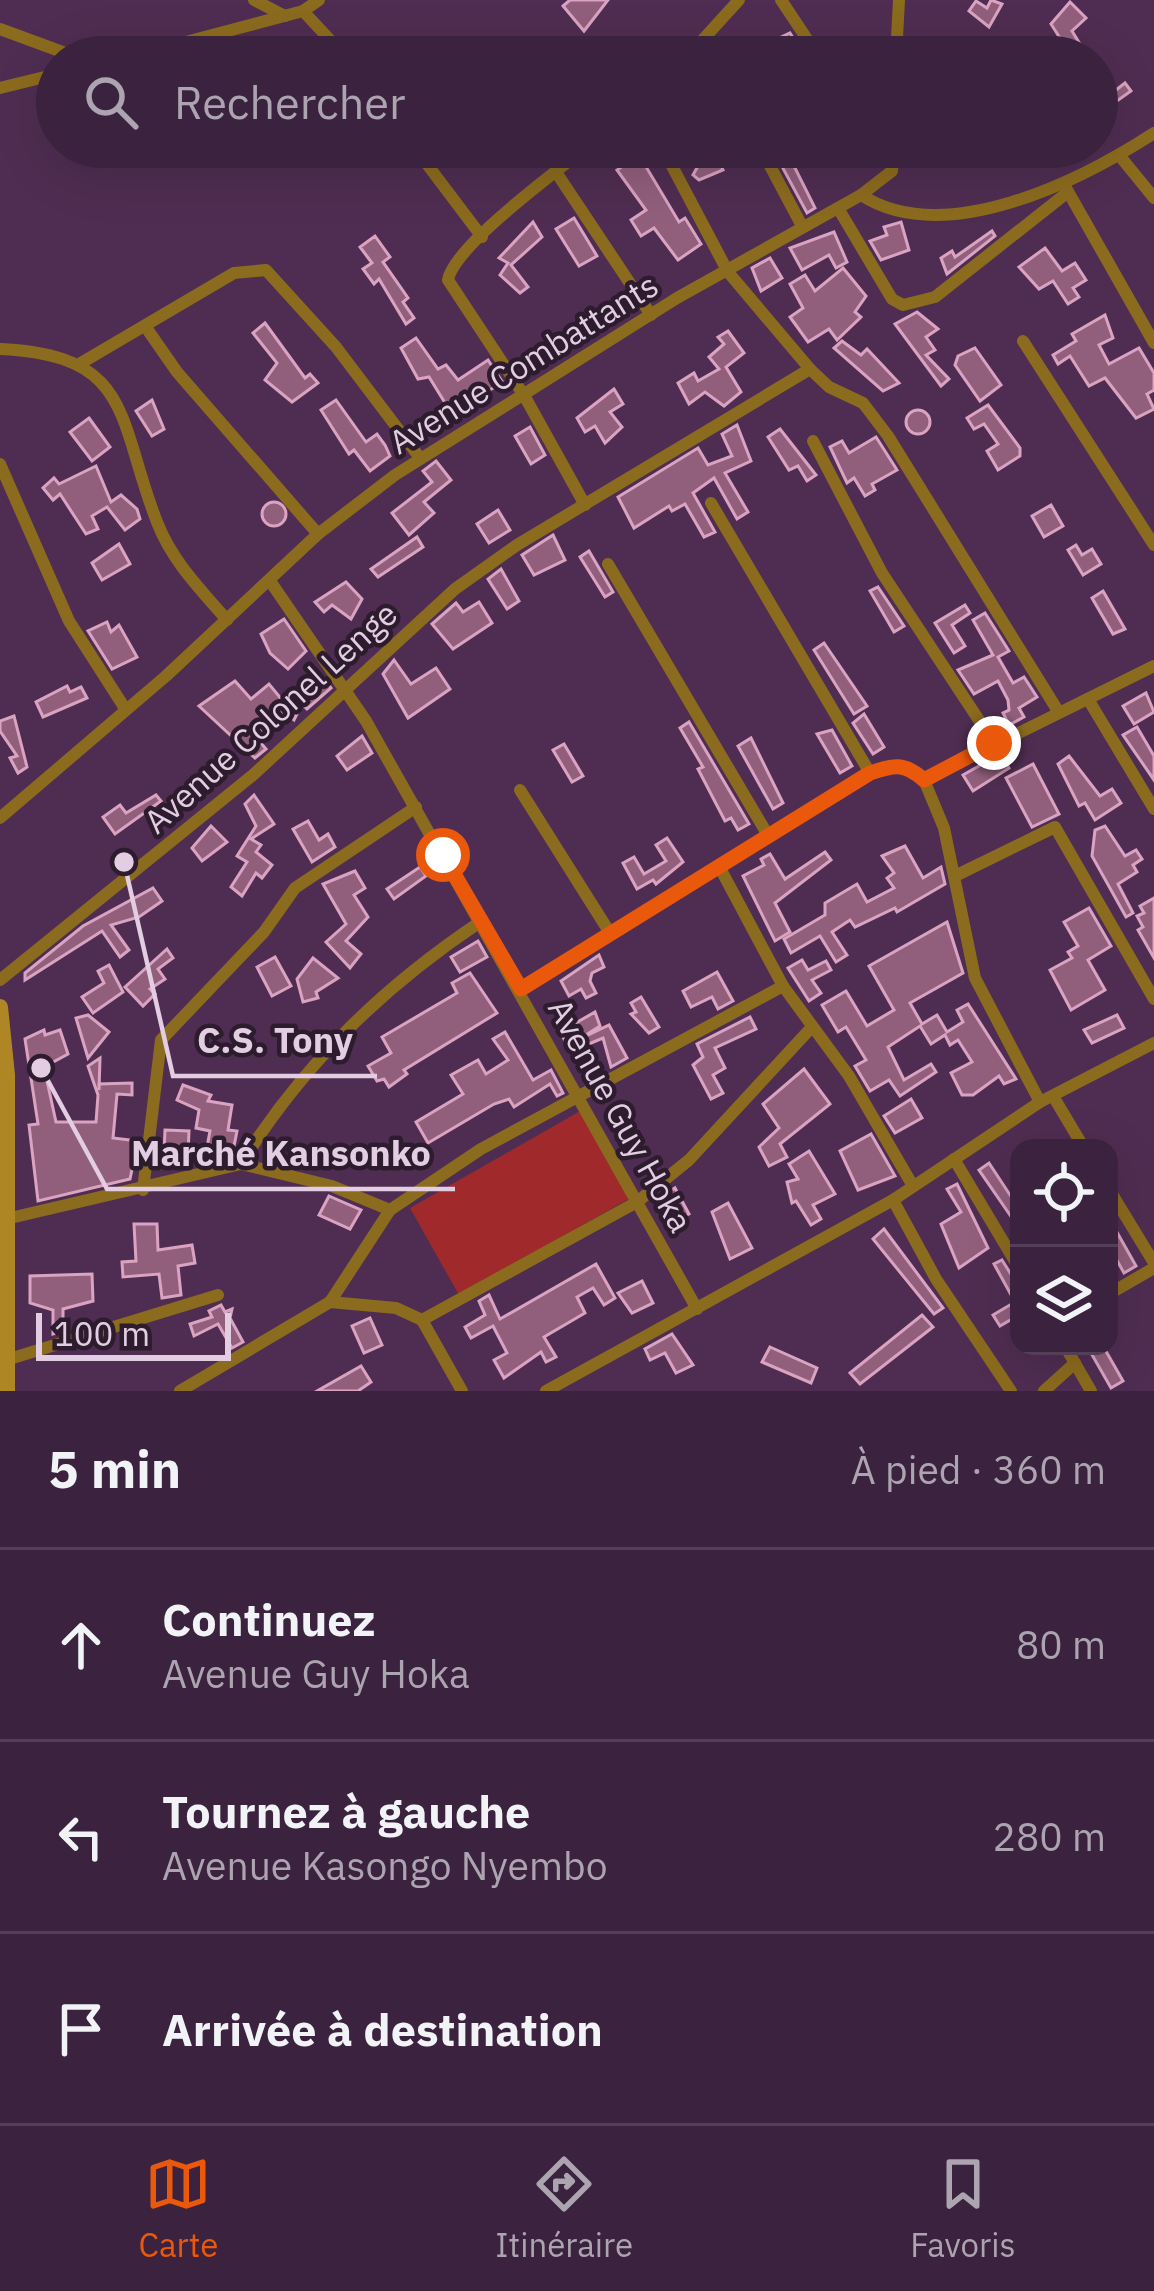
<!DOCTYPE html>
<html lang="fr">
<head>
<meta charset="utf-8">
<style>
	body { margin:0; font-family:"IBM Plex Sans",sans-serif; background:#422a45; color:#f1f3f6 }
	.controls { position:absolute; right:36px; bottom:36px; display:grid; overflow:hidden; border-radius:24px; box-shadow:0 12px 48px #0002 }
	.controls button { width:108px; height:108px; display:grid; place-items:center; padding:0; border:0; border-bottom:3px solid #543f58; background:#3b223e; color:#f1f3f6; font:60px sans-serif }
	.scale { position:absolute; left:36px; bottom:30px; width:195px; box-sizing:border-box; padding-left:12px; border:6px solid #e2cde3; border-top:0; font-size:33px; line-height:42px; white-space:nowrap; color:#e2cde3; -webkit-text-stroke:9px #2c1c2d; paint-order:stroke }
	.stop { position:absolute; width:36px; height:36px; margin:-27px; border:9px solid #ea580c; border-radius:50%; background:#fff }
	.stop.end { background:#ea580c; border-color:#fff; box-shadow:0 3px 12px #0008 }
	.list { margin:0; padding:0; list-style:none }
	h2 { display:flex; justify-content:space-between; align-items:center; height:156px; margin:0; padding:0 48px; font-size:51px }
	h2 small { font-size:39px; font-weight:400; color:#aca4b0 }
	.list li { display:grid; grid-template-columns:78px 1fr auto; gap:36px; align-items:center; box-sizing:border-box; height:192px; padding:0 48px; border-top:3px solid #543f58 }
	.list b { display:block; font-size:45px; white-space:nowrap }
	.list p { margin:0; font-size:39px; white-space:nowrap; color:#aca4b0 }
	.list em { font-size:39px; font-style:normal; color:#aca4b0 }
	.icon { flex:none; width:66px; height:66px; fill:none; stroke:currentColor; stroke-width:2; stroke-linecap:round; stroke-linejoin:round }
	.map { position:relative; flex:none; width:1154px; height:1391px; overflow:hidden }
	.search { position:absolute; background:#3b223e; box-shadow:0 12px 48px #0002; left:36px; right:36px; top:36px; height:132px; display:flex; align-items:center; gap:30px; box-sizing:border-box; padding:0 42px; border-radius:66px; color:#aca4b0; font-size:45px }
	.sheet { height:732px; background:#3b223e }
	nav { display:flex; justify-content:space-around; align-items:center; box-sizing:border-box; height:168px; border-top:3px solid #543f58; background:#3b223e; font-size:33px; color:#aca4b0 }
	nav a { display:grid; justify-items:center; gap:6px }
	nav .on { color:#ea580c }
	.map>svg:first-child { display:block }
	.green { fill:#a0292c }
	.building { fill:#915f7c; stroke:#daa3c2; stroke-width:3 }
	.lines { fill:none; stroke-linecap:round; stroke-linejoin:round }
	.street { stroke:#8b6b1e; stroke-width:12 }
	.secondary { stroke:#af8624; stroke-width:16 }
	.route { stroke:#ea580c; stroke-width:15 }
	.labels { text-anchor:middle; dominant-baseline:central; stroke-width:9; stroke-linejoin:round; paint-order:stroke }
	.street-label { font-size:33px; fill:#e2cde3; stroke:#2c1c2d }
	.leader { fill:none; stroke:#e2cde3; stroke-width:4.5 }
	.callout-dot { fill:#e2cde3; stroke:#2c1c2d; stroke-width:4.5 }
	.callout-label { font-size:36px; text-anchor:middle; font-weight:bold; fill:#e2cde3; stroke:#2c1c2d; stroke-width:9; stroke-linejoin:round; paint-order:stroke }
</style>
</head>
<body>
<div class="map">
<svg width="1154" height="1391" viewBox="0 0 1154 1391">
	<rect width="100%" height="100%" fill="#4f2d52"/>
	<path class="green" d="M582 1110 632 1197 459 1295 410 1208Z"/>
	<g class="building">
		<path d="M570 0H608L584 31 563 6Z"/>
		<path d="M991 0 1002 4 989 27 969 11 976 1 987 8Z"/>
		<path d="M1070 2 1086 18 1072 31 1083 49 1067 57H1043L1065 46 1051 24Z"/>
		<path d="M790 33 801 50 806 57H782L773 41Z"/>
		<path d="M1097 82 1106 98 1125 83 1131 91 1097 115Z"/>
		<path d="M695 147H737L717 157 723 170 699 180 693 175 698 166 685 158Z"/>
		<path d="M639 155 679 222 685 218 701 244 678 260 654 228 641 236 631 220 646 210 617 170Z"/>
		<path d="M789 156 815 208 807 213 779 161Z"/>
		<path d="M574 218 597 256 579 266 556 229Z"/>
		<path d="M533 222 542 237 511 265 528 287 520 293 500 275 508 263 499 258Z"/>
		<path d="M901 222 909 250 881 260 870 241 887 235 884 227Z"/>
		<path d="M992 231 995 236 947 274 941 258 952 251 955 257Z"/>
		<path d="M834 232 847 262 836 268 829 255 802 270 790 248Z"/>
		<path d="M375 236 390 257 383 262 408 298 403 302 414 318 406 324 379 279 374 284 363 269 372 263 360 247Z"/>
		<path d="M1045 248 1062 271 1075 263 1086 280 1073 288 1079 297 1068 304 1053 281 1039 289 1019 267Z"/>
		<path d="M770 258 782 278 761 291 752 268Z"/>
		<path d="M843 268 866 296 855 312 861 317 837 340 829 329 808 342 790 317 803 308 790 284 805 275 815 291Z"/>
		<path d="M917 312 938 329 926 337 935 350 926 355 949 379 941 386 895 324Z"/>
		<path d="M1105 315 1113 338 1099 345 1109 364 1139 348 1154 373V390L1147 394 1154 409 1136 418 1105 378 1089 386 1070 356 1058 364 1053 355 1076 341 1072 334Z"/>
		<path d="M265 323 305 378 310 374 318 383 292 402 265 380 277 363 253 333Z"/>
		<path d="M728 331 744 353 726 367 741 392 724 406 705 392 689 404 678 383 694 373 698 381 719 369 709 357 724 344 718 337Z"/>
		<path d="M416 338 438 369 446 365 458 380 488 360 503 383 474 398 471 393 450 411 429 377 418 379 401 348Z"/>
		<path d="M842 341 861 355 867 349 899 383 883 391 834 348Z"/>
		<path d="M975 348 1001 385 980 401 955 365 958 356Z"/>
		<path d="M614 389 623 404 610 412 622 427 605 443 595 426 585 432 577 418Z"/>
		<path d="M152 400 164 429 152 436 136 411Z"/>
		<path d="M336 400 366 442 377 434 385 445 390 456 370 471 354 450 349 454 321 410Z"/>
		<path d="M988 405 1020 448V456L998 470 987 451 998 444 984 424 974 429 967 418Z"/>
		<circle cx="918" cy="422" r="12"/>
		<path d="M89 418 110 447 92 461 70 432Z"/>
		<path d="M737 425 751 461 725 473 748 512 737 519 714 478 693 493 715 532 704 537 685 504 672 511 669 506 634 528 618 497 698 448 708 465 732 456 722 434Z"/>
		<path d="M530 427 545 455 531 464 515 436Z"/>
		<path d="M780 429 816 475 807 481 798 466 789 470 768 437Z"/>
		<path d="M876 437 897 470 872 484 875 490 865 496 854 478 847 483 830 447 842 441 849 453Z"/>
		<path d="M436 461 451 480 424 502 434 513 409 535 392 513 432 482 423 471Z"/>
		<path d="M96 466 111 502 121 495 137 509 140 519 125 530 107 507 92 516 98 529 86 534 60 494 53 500 43 488 54 478 59 484Z"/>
		<circle cx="274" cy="514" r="12"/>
		<path d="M1051 505 1063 526 1044 537 1032 516Z"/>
		<path d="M498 510 510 530 489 543 477 524Z"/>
		<path d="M553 535 565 560 534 575 522 555Z"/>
		<path d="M417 537 423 547 378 577 371 569Z"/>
		<path d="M119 544 130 564 102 580 92 563Z"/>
		<path d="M1076 545 1082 555 1092 549 1101 564 1083 575 1068 550Z"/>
		<path d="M589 551 613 592 605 597 580 557Z"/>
		<path d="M501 569 519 601 507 609 488 579Z"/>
		<path d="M346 582 362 599 351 619 332 605 324 612 315 602Z"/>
		<path d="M878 587 904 626 894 632 870 591Z"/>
		<path d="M1103 591 1125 629 1113 634 1092 598Z"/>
		<path d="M479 602 492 623 453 649 432 624 456 603 463 612Z"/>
		<path d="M965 605 970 613 952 625 965 646 954 653 935 623Z"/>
		<path d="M985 613 1009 651 998 657 1013 683 1024 677 1037 697 1019 708 1024 717 1009 725 1003 713 1009 710 1008 700 998 681 974 694 958 670 993 655 973 620Z"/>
		<path d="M284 619 306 651 288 669 270 653 261 634Z"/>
		<path d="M107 622 111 632 119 625 137 657 112 669 88 631Z"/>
		<path d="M824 643 867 706 854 714 814 650Z"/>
		<path d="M394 660 411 684 436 668 450 689 408 718 383 674Z"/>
		<path d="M324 678 331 688 307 709 302 704 294 720 284 712Z"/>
		<path d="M235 681 251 699 269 684 288 707 255 736 266 749 255 758 199 706Z"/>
		<path d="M67 686 70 692 81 687 87 698 43 717 36 702Z"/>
		<path d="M1146 693 1154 712 1134 724 1123 706Z"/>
		<path d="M864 714 884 747 873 754 853 723Z"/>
		<path d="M14 716 27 767 18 773 10 758 17 756 0 731V721Z"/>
		<path d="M689 722 749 824 738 830 731 818 725 821 698 769 703 767 680 728Z"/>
		<path d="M1137 727 1154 756V780L1123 735Z"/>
		<path d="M832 730 852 766 840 773 817 734Z"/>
		<path d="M362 736 372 753 347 770 337 756Z"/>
		<path d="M751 738 783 803 773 809 738 746Z"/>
		<path d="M564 744 583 776 572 782 553 750Z"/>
		<path d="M1000 754 1009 768 973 791 963 775Z"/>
		<path d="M1069 756 1100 796 1112 789 1121 803 1095 820 1085 803 1079 806 1058 764Z"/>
		<path d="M1033 764 1059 814 1032 827 1006 778Z"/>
		<path d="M156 795 161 801 115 834 103 817 120 805 126 813Z"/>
		<path d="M254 795 274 824 251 839 261 845 256 852 272 865 262 878 256 873 242 896 231 887 247 862 237 856 256 826 245 804Z"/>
		<path d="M308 821 319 840 328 834 335 847 312 862 293 829Z"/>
		<path d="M211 826 227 842 202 861 192 848Z"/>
		<path d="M1105 826 1125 856 1136 850 1142 859 1133 865 1137 872 1118 884 1133 913 1126 917 1092 856 1095 830Z"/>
		<path d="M667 838 683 862 656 884 653 880 637 889 623 863 634 857 644 874 666 861 656 845Z"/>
		<path d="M905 846 923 878 941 867 945 884 897 912 895 908 855 927 850 920 832 932 847 955 836 962 820 936 791 953 784 939 825 915V903L857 884 867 902 894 888 887 878 894 873 882 856Z"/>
		<path d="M825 852 831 860 775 903 790 932 775 941 743 876 764 865 761 859 770 854 785 879Z"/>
		<path d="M420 867 426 876 394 899 387 889Z"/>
		<path d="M355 871 365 888 354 895 368 917 346 941 361 954 350 968 326 942 346 924 323 884Z"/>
		<path d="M153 888 162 901 139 917 111 925 129 950 120 957 102 931 25 980V973L83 926Z"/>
		<path d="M1154 898V958L1138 930 1143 927 1137 916 1144 913 1140 906Z"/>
		<path d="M1089 908 1111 946 1088 960 1105 990 1071 1010 1050 970 1072 958 1068 952 1078 946 1064 922Z"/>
		<path d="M947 922 963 973 910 1003 922 1024 937 1015 947 1032 963 1022 957 1010 968 1004 1016 1079 1004 1084 999 1076 973 1095H962L951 1073 972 1062 958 1040 950 1045 945 1035 931 1044 920 1026 888 1047 904 1080 931 1064 936 1072 900 1096 889 1080 870 1091 855 1066 866 1060 846 1027 838 1032 822 1005 846 991 867 1026 894 1010 869 966Z"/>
		<path d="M478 941 487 957 460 972 451 957Z"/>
		<path d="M167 949 173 958 158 969 165 979 150 989 155 994 143 1006 125 987Z"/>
		<path d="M599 955 604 967 592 973 590 981 596 993 586 998 581 989 569 996 561 981Z"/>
		<path d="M275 957 291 986 272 996 257 967Z"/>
		<path d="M313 958 338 978 316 992 318 998 303 1002 297 979Z"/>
		<path d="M802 960 808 970 826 961 831 970 812 980 821 993 809 1001 788 968Z"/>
		<path d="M109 965 123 992 93 1013 82 997 104 983 98 971Z"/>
		<path d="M717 972 733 1001 718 1009 712 997 691 1007 683 991Z"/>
		<path d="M470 973 497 1013 404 1070 407 1074 389 1087 384 1079 377 1081 368 1066 391 1053 382 1037 457 993 452 983Z"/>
		<path d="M641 997 659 1027 649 1033 631 1014 636 1012 631 1003Z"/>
		<path d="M595 1012 600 1026 578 1040 609 1025 627 1058 611 1067 603 1038 579 1048 576 1041 568 1046 560 1032Z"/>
		<path d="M88 1015 109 1032 88 1058 76 1018Z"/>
		<path d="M1117 1015 1124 1028 1092 1043 1084 1030Z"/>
		<path d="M750 1017 756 1029 715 1048 725 1068 713 1075 723 1093 711 1099 693 1065 703 1057 697 1044Z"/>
		<path d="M44 1030 45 1035 60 1030 68 1054 44 1067 56 1122H96L98 1095 88 1066 100 1058 99 1090V1084L132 1083V1095L117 1094 113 1138 138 1141 130 1179 38 1201 29 1125 38 1124 25 1039Z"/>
		<path d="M505 1032 533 1080 551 1070 563 1093 557 1096 550 1084 514 1107 509 1099 494 1104 428 1143 416 1122 463 1094 451 1075 478 1060 486 1074 508 1060 493 1039Z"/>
		<path d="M804 1069 830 1104 780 1144 787 1157 769 1166 759 1147 779 1128 763 1104Z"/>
		<path d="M183 1085 211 1095 208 1101 232 1105 228 1130 237 1131 233 1151 207 1147 210 1131 196 1128 199 1110 177 1100Z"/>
		<path d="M911 1099 922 1118 895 1133 884 1116Z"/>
		<path d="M165 1130 189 1131 188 1154 164 1153Z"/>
		<path d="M871 1134 895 1176 858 1190 840 1151Z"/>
		<path d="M809 1151 835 1194 813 1205 821 1219 811 1225 796 1201 792 1203 787 1182 798 1179 789 1164Z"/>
		<path d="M989 1163 1014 1201 1019 1198V1228L979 1170Z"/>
		<path d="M957 1184 988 1248 959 1268 941 1224 961 1212 947 1189Z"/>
		<path d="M675 1188 689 1214 669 1225 656 1200Z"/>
		<path d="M329 1196 361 1210 350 1229 319 1215Z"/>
		<path d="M728 1203 752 1248 730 1259 712 1212Z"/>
		<path d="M1109 1218 1136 1266 1124 1273 1109 1246Z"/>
		<path d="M134 1224H157L158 1250 192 1245 195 1263 178 1266 181 1295 162 1298 159 1274 123 1277 122 1262 136 1261Z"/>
		<path d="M884 1229 943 1308 934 1314 873 1239Z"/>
		<path d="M1002 1260 1019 1287V1315L1000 1326 993 1315 1015 1302 994 1264Z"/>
		<path d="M596 1264 615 1298 604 1305 593 1288 577 1297 585 1313 544 1337 556 1357 546 1362 541 1352 504 1378 494 1360 507 1353 493 1326 471 1338 465 1327 485 1315 479 1301 489 1295 500 1319Z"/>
		<path d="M92 1274 93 1301 63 1309V1331L53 1334V1310L30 1303V1276Z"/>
		<path d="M642 1281 653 1303 632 1313 618 1293Z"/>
		<path d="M221 1305 225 1312 232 1309 230 1318 243 1342 232 1348 218 1324 194 1336 190 1324 212 1317 209 1311Z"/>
		<path d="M922 1315 933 1327 860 1384 850 1373Z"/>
		<path d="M370 1318 382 1345 364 1353 352 1326Z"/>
		<path d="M672 1334 693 1365 676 1373 665 1353 650 1360 645 1349Z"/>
		<path d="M1087 1346H1103L1123 1381 1111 1388Z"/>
		<path d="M770 1347 817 1368 811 1383 762 1362Z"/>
		<path d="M361 1366 371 1382 358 1391H317Z"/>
	</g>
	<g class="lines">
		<g class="street">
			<path d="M254 0 285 16"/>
			<path d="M781 0 819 57"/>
			<path d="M303 11 346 57"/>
			<path d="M0 29 76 57"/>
			<path d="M129 57 303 11 319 0"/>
			<path d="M687 57 739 0"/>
			<path d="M896 57 899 0"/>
			<path d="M0 88 57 74"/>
			<path d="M414 147 482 237"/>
			<path d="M662 147 728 272 810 369 829 387 863 403 888 436 1058 711"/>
			<path d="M760 147 802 226"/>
			<path d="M1119 155 1154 198"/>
			<path d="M556 172 651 315"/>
			<path d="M1066 188 1154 343"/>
			<path d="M861 195 892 171 894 147"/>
			<path d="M838 208 892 299 903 305 935 297 1068 192"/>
			<path d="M145 326 177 372 318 534"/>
			<path d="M1023 341 1154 545"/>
			<path d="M0 349C134 355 117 420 157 522 172 561 200 589 227 620"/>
			<path d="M81 363 234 273 266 270 336 347 420 458"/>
			<path d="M813 441 882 573 994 743"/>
			<path d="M0 464 69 621 126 710"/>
			<path d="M711 503 870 773"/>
			<path d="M585 505 525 397 448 280C454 246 557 171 587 147"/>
			<path d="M608 564 769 837"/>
			<path d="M270 581 366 721 697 1309"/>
			<path d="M1088 699 1154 809"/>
			<path d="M924 780 944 828 975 978 1040 1102"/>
			<path d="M520 790 610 933"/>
			<path d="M0 818 166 676 318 534 395 475 677 298 861 195C945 249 1080 181 1154 133"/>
			<path d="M720 868 783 986 849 1076 913 1186"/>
			<path d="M955 876 1055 827 1154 999"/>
			<path d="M0 980 253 775 455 589 517 545 810 369"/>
			<path d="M521 989 870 773C895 765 904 762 924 780L1154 666"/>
			<path d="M1053 1096 1084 1148"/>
			<path d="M954 1159 1019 1268"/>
			<path d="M241 1164 332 1186 390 1210"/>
			<path d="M1109 1189 1154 1263"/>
			<path d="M143 1190 161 1040 264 932 295 888 416 807"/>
			<path d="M893 1200 936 1279 1011 1391"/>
			<path d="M6 1219 241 1164C303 1064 383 987 480 922"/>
			<path d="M1109 1294 1154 1268"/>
			<path d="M330 1302 390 1210 481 1149 783 986"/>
			<path d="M422 1320 637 1202 689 1160 811 1028"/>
			<path d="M422 1320 462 1391"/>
			<path d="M1065 1346 1091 1391"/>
			<path d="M6 1360 218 1295"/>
			<path d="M180 1391 330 1302 396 1308 422 1320"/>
			<path d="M546 1391 893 1200 1040 1102 1154 1043"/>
			<path d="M1044 1391 1075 1363"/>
		</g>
		<path class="secondary" d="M0 1007 7 1075V1391"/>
	</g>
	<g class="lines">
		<path class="route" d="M443 855 521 989 870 773C894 765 904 762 924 780L994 743"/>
	</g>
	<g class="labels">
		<g class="street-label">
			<text transform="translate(523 363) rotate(-32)">Avenue Combattants</text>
			<text transform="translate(270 717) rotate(-42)">Avenue Colonel Lenge</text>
			<text transform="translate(621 1115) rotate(61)">Avenue Guy Hoka</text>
		</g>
	</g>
	<path class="leader" d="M124 862L173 1076H377M41 1068L107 1189H455"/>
	<g class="callout-dot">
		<circle cx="124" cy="862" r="12"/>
		<circle cx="41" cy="1068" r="12"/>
	</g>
	<g class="callout-label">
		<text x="275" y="1053">C.S. Tony</text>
		<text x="281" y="1166">Marché Kansonko</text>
	</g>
</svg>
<div class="controls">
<button><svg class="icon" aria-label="locate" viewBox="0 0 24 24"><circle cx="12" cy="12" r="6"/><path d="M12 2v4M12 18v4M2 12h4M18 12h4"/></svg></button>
<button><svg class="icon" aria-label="layers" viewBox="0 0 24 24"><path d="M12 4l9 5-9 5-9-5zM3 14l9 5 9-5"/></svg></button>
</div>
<div class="scale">100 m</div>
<div class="stop" style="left:443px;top:855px"></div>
<div class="stop end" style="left:994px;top:743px"></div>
<div class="search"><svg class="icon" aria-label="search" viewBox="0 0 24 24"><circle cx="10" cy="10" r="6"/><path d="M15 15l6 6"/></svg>Rechercher</div>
</div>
<section class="sheet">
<h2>5 min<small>À pied · 360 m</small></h2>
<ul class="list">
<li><svg class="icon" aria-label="ahead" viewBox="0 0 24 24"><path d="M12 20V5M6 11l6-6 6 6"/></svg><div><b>Continuez</b><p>Avenue Guy Hoka</p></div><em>80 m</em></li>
<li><svg class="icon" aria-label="left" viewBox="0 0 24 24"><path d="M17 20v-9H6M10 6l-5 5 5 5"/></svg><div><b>Tournez à gauche</b><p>Avenue Kasongo Nyembo</p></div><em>280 m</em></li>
<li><svg class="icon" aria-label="arrive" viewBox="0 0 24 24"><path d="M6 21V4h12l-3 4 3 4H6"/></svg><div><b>Arrivée à destination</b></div></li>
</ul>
</section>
<nav>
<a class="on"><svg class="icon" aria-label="map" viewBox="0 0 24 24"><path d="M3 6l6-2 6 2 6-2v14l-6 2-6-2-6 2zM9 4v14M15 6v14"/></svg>Carte</a>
<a><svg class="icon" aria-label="directions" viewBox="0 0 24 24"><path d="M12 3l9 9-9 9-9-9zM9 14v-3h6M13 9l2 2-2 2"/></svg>Itinéraire</a>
<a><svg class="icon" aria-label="saved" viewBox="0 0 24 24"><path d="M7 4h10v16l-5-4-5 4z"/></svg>Favoris</a>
</nav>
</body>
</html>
